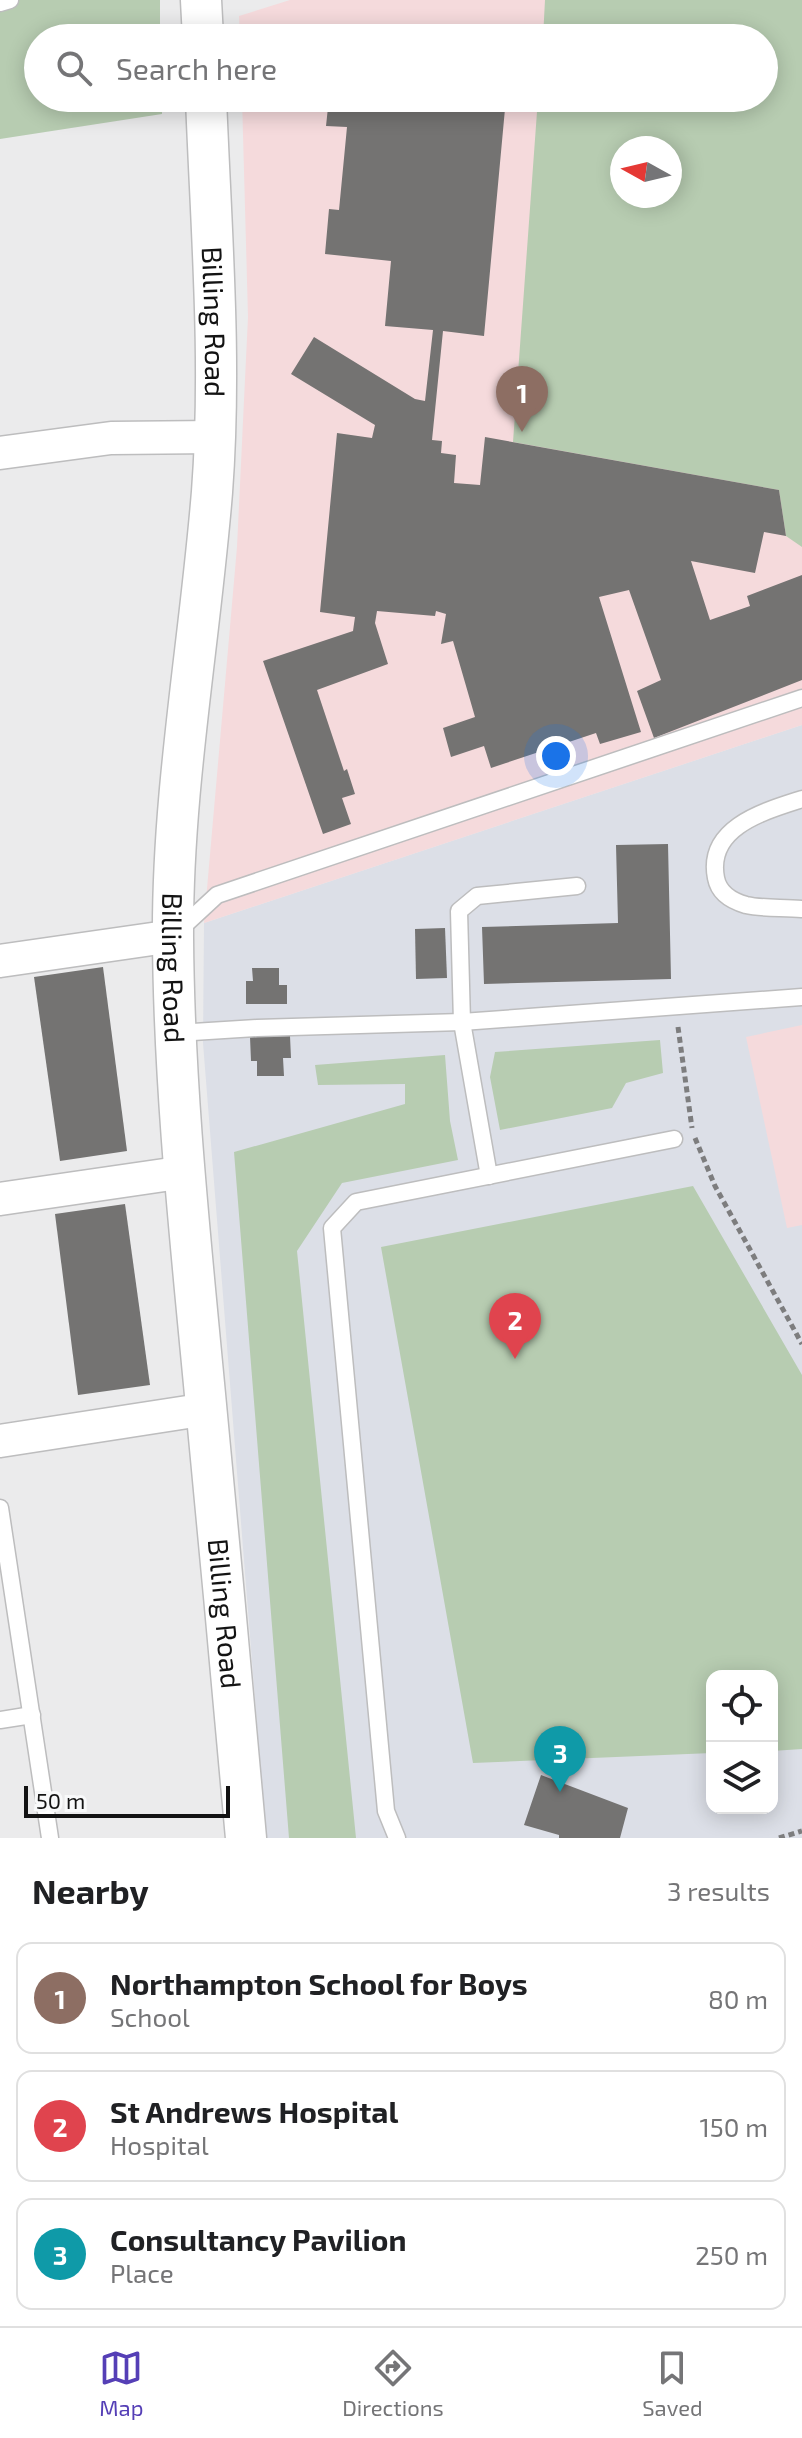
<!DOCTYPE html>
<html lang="en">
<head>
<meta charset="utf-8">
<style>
	body { margin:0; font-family:"Exo 2",sans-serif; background:#f2f2f2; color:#202124 }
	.controls { position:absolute; right:24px; bottom:24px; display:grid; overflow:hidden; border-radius:16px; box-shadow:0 4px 20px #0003 }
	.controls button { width:72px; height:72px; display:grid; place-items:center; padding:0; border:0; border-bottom:2px solid #e0e0e0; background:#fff; color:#202124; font:40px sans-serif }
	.compass { position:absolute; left:610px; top:136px; width:72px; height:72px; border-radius:50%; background:#fff; box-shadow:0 4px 20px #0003; rotate:278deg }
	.scale { position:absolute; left:24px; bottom:20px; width:206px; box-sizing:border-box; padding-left:8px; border:4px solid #131313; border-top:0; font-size:22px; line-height:28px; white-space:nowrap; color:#131313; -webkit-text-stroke:6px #f8f9fa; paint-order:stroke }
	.you { position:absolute; left:556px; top:756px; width:28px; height:28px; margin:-20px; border:6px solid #fff; border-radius:50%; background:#1a73e8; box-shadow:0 0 0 12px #1a73e833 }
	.badge { display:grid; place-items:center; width:52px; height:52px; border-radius:50%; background:#553fb6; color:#fff; font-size:26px; font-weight:700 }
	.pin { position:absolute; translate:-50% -66px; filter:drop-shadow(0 2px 4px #0008) }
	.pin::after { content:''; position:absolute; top:42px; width:28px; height:24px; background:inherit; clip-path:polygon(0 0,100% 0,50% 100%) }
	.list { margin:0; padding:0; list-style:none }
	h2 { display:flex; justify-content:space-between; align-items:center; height:104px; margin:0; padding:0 32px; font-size:34px }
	h2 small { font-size:26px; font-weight:400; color:#757577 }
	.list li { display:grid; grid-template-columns:52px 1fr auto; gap:24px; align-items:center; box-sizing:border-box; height:112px; margin:0 16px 16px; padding:0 16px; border:2px solid #e0e0e0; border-radius:16px }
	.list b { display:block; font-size:30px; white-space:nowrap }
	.list p { margin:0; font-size:26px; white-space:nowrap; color:#757577 }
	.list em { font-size:26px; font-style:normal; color:#757577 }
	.icon { flex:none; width:44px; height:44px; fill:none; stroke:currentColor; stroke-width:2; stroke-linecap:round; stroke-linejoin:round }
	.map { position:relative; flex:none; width:802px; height:1838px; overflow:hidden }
	.search { position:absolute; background:#fff; box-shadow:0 4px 20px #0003; left:24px; right:24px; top:24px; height:88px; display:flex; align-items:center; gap:20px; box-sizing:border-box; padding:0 28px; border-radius:44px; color:#757577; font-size:30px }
	.sheet { height:488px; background:#fff }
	nav { display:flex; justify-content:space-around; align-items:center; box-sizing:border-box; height:112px; border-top:2px solid #e0e0e0; background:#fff; font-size:22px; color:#757577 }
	nav a { display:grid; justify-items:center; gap:4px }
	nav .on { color:#553fb6 }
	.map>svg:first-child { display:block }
	.built { fill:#dcdfe7; fill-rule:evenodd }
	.education { fill:#f5dadc; fill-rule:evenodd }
	.green { fill:#b7ccb1; fill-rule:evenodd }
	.building { fill:#747372 }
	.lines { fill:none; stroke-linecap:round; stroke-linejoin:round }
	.service-casing { stroke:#bdbdbe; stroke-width:19 }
	.minor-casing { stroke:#bdbdbe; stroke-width:35 }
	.tertiary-casing { stroke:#bdbdbe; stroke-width:43 }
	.path { stroke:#7d7d7e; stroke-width:5; stroke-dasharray:6 4; stroke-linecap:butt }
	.service { stroke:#fff; stroke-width:16 }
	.minor { stroke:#fff; stroke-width:32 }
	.tertiary { stroke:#fff; stroke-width:40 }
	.labels { text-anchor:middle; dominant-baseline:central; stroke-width:7; stroke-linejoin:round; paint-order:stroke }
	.street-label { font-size:28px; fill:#131313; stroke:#f8f9fa }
</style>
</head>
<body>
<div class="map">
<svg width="802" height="1838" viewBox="0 0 802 1838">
	<rect width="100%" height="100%" fill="#ebebec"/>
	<path class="built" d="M802 725V1838H266L203 1043 204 923ZM712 1676H772V1808H712Z"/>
	<g class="education">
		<path d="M290 0H802V725L204 923 237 547 248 317 242 98H764V38H240L239 16ZM622 148H670V196H622Z"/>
		<path d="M802 1025V1225L787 1228 746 1037Z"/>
	</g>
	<g class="green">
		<path d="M0 0H160V38H38V98H162V114L0 139Z"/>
		<path d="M545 0H802V547L786 536 779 490 513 442 538 98H764V38H543ZM622 148H670V196H622Z"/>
		<path d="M660 1040 663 1073 626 1083 612 1108 500 1130 490 1077 495 1052Z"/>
		<path d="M445 1055 450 1121 458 1160 342 1183 297 1251 356 1838H289L234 1152 405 1104V1084L318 1085 315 1065Z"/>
		<path d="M693 1186 802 1375V1749L772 1751V1676H712V1753L473 1763 381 1247Z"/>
	</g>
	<g class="building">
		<path d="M401 34 423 36V38H401Z"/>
		<path d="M329 98H506L484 336 443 331 432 440 442 441 441 453 456 455 454 483 480 485 485 437 779 490 786 536 764 532 755 573 691 561 710 620 750 606 747 596 802 575V680L654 738 637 691 661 680 629 590 599 597 641 732 600 744 596 733 491 768 484 746 451 757 443 728 475 717 453 641 441 644 446 614 436 611 435 616 377 611 375 623 388 664 317 690 344 771 347 769 355 794 342 798 351 824 323 834 263 661 353 631 355 617 320 612 337 433 372 438 375 425 291 374 314 337 415 399 425 401 433 330 385 326 391 261 325 254 329 209 339 210 347 127 326 126Z"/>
		<path d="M668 844 671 979 484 984 482 927 618 923 616 845Z"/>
		<path d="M445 928 447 978 416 979 415 929Z"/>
		<path d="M103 967 127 1151 60 1161 34 977Z"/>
		<path d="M252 968H279V985H287V1004H246V981H253Z"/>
		<path d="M290 1036 291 1058H283L284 1076H257V1061H251L250 1037Z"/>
		<path d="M125 1204 150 1385 78 1395 55 1214Z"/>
		<path d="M541 1775 628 1808 620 1838H559V1835L524 1825Z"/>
	</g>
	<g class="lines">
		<defs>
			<g id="service">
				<path d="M0 3 10 0"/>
				<path d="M802 799C765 811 706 827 716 878 719 894 732 901 746 905 763 909 785 907 802 909"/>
				<path d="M177 932 217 895 802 698"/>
				<path d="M177 1033 257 1028 462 1022 802 997"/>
				<path d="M489 1176 462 1022 459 911 477 896 577 886"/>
				<path d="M0 1508 50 1838"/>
				<path d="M0 1720 32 1715"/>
				<path d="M397 1838 386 1811 332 1228 356 1202 674 1139"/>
			</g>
			<g id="minor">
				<path d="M0 453 111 438 215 437"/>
				<path d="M0 961 173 936"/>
				<path d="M0 1199 185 1172"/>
				<path d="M0 1441 207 1409"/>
			</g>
			<g id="tertiary">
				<path d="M201 0 203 38"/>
				<path id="s1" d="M206 98C211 229 222 361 212 492 200 641 172 789 173 938 174 1087 190 1236 204 1384 219 1535 232 1687 246 1838"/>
			</g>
		</defs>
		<use href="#service" class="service-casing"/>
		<use href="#minor" class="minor-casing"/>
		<use href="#tertiary" class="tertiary-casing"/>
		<g class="path">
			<path d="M678 1027 692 1128"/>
			<path d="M695 1138 715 1186 802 1344"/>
			<path d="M779 1838 802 1831"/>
		</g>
		<use href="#service" class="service"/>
		<use href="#minor" class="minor"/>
		<use href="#tertiary" class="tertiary"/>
	</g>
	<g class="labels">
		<g class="street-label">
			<text stroke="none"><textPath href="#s1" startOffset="224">Billing Road</textPath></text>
			<text stroke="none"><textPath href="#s1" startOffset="872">Billing Road</textPath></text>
			<text stroke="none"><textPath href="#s1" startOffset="1520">Billing Road</textPath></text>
		</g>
	</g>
</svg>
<div class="controls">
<button><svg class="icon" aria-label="locate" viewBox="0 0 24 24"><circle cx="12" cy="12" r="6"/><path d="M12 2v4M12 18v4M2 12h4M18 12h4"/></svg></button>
<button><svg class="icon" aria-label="layers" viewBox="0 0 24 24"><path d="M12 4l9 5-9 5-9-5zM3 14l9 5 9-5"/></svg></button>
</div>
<svg class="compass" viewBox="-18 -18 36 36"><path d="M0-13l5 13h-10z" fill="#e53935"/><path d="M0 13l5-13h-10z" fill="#757577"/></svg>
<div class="scale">50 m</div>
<div class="you"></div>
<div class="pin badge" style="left:522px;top:432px;background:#8d6e63">1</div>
<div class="pin badge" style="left:515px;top:1359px;background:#e0444e">2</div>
<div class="pin badge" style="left:560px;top:1792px;background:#0f9aa8">3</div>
<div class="search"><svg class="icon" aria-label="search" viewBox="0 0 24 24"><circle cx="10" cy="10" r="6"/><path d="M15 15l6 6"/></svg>Search here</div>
</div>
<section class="sheet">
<h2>Nearby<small>3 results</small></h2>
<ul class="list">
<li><span class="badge" style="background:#8d6e63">1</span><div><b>Northampton School for Boys</b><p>School</p></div><em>80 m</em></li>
<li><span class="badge" style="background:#e0444e">2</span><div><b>St Andrews Hospital</b><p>Hospital</p></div><em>150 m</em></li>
<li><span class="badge" style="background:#0f9aa8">3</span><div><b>Consultancy Pavilion</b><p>Place</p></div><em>250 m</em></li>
</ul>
</section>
<nav>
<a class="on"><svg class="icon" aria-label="map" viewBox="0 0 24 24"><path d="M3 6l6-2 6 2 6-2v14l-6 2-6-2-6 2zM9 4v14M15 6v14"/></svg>Map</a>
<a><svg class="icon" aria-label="directions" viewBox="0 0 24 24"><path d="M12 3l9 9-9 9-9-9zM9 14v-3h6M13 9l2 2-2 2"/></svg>Directions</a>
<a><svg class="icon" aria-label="saved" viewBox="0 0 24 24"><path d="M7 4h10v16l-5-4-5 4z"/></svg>Saved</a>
</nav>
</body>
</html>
